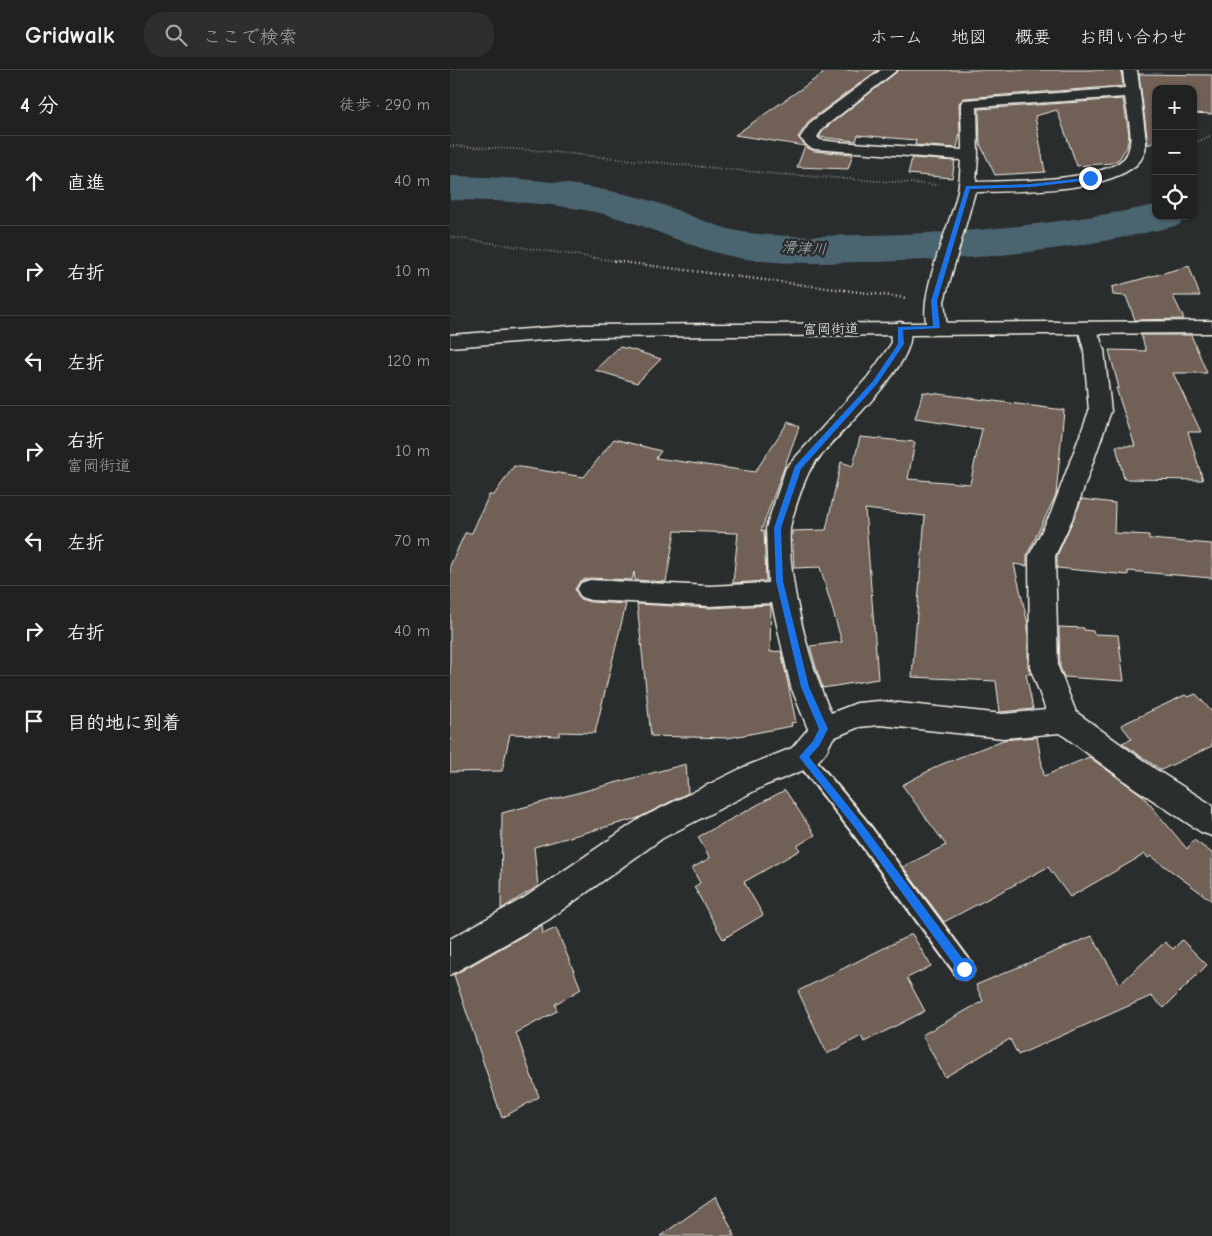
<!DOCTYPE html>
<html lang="ja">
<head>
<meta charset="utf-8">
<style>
	body { margin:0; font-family:"Comic Neue","Klee One",sans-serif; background:#2d2f2f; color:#f1f3f6 }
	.controls { position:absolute; right:15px; top:15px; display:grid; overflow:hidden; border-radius:10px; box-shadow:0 1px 4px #0004 }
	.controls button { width:45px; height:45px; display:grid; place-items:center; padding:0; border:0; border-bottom:1px solid #3d3f40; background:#202222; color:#f1f3f6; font:25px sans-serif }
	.stop { position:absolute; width:15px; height:15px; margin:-11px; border:4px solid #1a73e8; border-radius:50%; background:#fff }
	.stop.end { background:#1a73e8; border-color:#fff; box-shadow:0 1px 5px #0008 }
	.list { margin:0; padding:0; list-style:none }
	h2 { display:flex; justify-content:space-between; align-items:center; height:65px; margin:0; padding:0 20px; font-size:21px }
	h2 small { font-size:16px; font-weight:400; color:#a2a4a5 }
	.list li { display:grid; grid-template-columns:32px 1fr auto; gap:15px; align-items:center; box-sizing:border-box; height:90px; padding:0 20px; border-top:1px solid #3d3f40 }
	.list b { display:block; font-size:19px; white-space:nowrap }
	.list p { margin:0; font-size:16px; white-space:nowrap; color:#a2a4a5 }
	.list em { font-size:16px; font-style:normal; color:#a2a4a5 }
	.icon { flex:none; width:28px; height:28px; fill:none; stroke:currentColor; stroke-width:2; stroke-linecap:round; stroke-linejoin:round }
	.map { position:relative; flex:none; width:762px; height:1166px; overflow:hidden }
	header { display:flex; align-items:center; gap:30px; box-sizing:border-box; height:70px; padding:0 25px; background:#202222; border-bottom:1px solid #3d3f40 }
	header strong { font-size:24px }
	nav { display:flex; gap:28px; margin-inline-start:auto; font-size:18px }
	.search { width:350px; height:45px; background:#2d2f2f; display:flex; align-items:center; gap:12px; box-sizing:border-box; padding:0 18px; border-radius:20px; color:#a2a4a5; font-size:19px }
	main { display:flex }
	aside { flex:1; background:#202222 }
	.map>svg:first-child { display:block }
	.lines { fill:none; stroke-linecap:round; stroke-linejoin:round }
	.river { fill:#4b6570; fill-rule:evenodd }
	.building { fill:#6f6056; stroke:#f4f1e8 }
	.service-casing { stroke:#f4f1e8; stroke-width:4 }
	.minor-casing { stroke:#f4f1e8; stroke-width:3 }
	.tertiary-casing { stroke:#f4f1e8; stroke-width:3 }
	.path-far1 { stroke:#f4f1e8; stroke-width:2; stroke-dasharray:0.5 2.5; stroke-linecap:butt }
	.path { stroke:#f4f1e8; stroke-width:2.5; stroke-dasharray:1 3; stroke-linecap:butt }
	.service { fill:#2a2d2e; fill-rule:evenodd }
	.minor { fill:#2a2d2e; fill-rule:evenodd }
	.tertiary { fill:#2a2d2e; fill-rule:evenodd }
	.route { fill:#1a73e8 }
	.labels { text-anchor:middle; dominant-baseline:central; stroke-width:5; stroke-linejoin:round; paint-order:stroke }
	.far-street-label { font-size:14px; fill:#f4f1e8; stroke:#2a2d2e }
	.far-water-label { font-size:15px; font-style:italic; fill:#b0b9b8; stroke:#2a2d2e }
</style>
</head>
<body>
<header>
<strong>Gridwalk</strong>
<div class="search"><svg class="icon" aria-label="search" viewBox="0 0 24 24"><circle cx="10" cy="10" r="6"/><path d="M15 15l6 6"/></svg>ここで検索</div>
<nav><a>ホーム</a><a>地図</a><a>概要</a><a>お問い合わせ</a></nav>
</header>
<main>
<aside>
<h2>4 分<small>徒歩 · 290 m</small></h2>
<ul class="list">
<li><svg class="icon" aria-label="ahead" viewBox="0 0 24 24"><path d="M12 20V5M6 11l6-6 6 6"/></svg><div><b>直進</b></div><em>40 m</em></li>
<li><svg class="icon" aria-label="right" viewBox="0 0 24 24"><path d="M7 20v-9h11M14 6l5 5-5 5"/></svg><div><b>右折</b></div><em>10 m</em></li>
<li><svg class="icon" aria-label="left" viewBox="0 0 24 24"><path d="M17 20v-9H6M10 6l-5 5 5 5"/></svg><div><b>左折</b></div><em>120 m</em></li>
<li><svg class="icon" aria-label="right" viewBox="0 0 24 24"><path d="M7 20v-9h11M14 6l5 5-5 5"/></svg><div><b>右折</b><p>富岡街道</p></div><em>10 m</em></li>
<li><svg class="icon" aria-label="left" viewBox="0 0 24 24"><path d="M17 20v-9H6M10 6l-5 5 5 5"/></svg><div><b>左折</b></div><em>70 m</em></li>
<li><svg class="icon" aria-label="right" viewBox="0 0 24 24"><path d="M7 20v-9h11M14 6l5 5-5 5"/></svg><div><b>右折</b></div><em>40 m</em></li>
<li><svg class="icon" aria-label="arrive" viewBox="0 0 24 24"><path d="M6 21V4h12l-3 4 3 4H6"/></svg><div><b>目的地に到着</b></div></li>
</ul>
</aside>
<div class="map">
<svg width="762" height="1166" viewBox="0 0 762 1166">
	<rect width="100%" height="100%" fill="#2a2d2e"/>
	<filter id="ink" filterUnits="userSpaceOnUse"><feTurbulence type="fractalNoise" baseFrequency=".02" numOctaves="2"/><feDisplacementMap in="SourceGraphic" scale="10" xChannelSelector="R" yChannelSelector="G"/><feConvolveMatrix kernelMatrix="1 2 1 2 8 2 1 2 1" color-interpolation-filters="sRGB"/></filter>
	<g filter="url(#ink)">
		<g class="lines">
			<path class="river" d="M0 106C66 107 130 112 195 129 227 138 258 156 292 162 330 168 370 166 409 165 509 164 608 155 706 135V146H735L729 155C625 181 518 191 411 192 371 193 330 195 290 188 243 180 201 156 154 144 104 132 51 131 0 130Z"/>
		</g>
		<g class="building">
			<path d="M378 0H428L360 50 348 67 358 78 364 81 403 84 398 99 347 97 355 76 285 65Z"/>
			<path d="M449 0H671L673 16 514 28 509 33 510 63 507 78 465 75 466 70 408 65 406 71 369 67 374 59Z"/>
			<path d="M689 4 762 5V44L743 43V19H706V71L698 75Z"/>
			<path d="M673 29 679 64 677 77 669 89 661 93 627 96 607 40 585 46 595 102 545 105 530 74 529 39Z"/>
			<path d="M462 88 505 91 502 108 458 104Z"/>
			<path d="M739 196 750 226H723L734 249 685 250 676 226 663 225 662 217Z"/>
			<path d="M691 265H741L757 303H723L751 362H738L753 410 674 409 666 376H685L666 318H669L659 280 696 281Z"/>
			<path d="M169 277 180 279 211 289 187 313 145 300Z"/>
			<path d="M473 322 614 340 606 425 577 485V496L564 494 578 554V597L581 604H576L583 639 550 642 546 611 462 607 475 446 415 439 428 609 373 618 367 601 360 576 392 572 370 497 344 498 342 461 376 460 391 392 403 396 410 367 465 372 458 409 520 414 532 359 465 349Z"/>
			<path d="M338 352 349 357 311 461H314L316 511 283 513 288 463 225 461 216 512 185 510 184 502 182 510 140 508 130 511 125 519 130 529 140 532 176 534 145 663 110 662 109 666 60 664 52 701 0 702V496L15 463H22L39 425H44L64 396 134 407 164 369 211 381 206 388 305 402Z"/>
			<path d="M632 429 665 433 664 463 699 465V469L762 474V508L678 501V505L607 498V486Z"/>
			<path d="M187 534 260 538 321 535 320 582 331 581 346 652 341 653 342 656 278 668 201 666Z"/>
			<path d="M609 557 634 558V560L643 561 644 564 668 565 674 611 614 607 610 597Z"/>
			<path d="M746 624 762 642V676L711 700 672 673 682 669 671 655 735 625 738 627Z"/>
			<path d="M587 667 594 706 639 687 692 725 737 779 744 770 762 783V831L701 786 698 788 695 784 620 827 598 797 494 852 453 797 496 775 452 715 490 695 553 670Z"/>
			<path d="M236 694 238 723 188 748 84 777 88 816 51 839 52 743Z"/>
			<path d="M335 720 365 765 347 776 350 780 294 812 313 845 273 869 244 817 250 813 242 798 260 788 248 767Z"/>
			<path d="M92 855 93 864 106 858 131 919 105 934 107 941 66 963 89 1027 52 1048 4 905Z"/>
			<path d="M462 864 481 896 457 908 475 941 414 972 411 966 377 984 348 921Z"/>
			<path d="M642 866 670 914 715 872 723 879 732 870 757 895 714 938 701 926 568 985 560 969 495 1007 472 965 533 931 526 915Z"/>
			<path d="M266 1127 285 1166H210Z"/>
		</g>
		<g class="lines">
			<defs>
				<path id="service" d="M353 679 359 682 415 749 521 892 524 899 521 906 514 909 507 906 401 761 347 692 344 687 347 682Z"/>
				<g id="minor">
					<path d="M431 0H447L373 58 367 67 370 70 387 72 512 80 511 33 514 30 675 18 673 0H687L696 71C696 80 693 89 686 95 653 123 567 121 525 122L494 231 497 258 494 262 487 264 480 262C462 237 500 156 507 125 510 114 510 102 511 90L365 79 359 77 350 68 361 52ZM675 27C677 43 685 69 677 84 664 112 554 111 526 112L528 86 527 37Z"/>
					<path d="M450 252 457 254C481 288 374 372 359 402 354 411 341 449 340 459 337 510 360 597 381 643L407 633 430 631 553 644 596 640 580 597 579 486 601 443 639 341 634 280 628 258 631 254 638 252 645 254 654 280 661 341 625 443 605 486 608 597 626 642 705 699 762 735V766L751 762 683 717 610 663 553 668 430 655 409 657 383 668 376 682 364 696 316 715 213 768 98 850 0 905V869L74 828 191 748 294 697 342 678 358 659 341 617 322 533 260 536 140 530 131 527 127 520 131 513 140 510 260 516 318 513 316 458 336 398 417 308 441 274 440 258 443 254Z"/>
				</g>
				<path id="tertiary" d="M762 251V263L133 267 0 277V265L133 255Z"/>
			</defs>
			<use href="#service" class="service-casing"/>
			<use href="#minor" class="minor-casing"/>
			<use href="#tertiary" class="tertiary-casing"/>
			<g class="path-far1">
				<path d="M743 74 762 65"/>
				<path d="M0 76 82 80 326 104 489 115"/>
				<path d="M0 167 173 192"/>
			</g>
			<path class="path" d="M164 191 457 228"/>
			<use href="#service" class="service"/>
			<use href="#minor" class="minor"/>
			<use href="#tertiary" class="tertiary"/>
		</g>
	</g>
	<path class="route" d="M642 107 640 110 581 117 520 119 487 231 490 258 453 260 454 274 427 314 351 399 331 458 333 511 359 617 378 659 369 676 359 687 411 752 518 896V903L514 904 510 903 405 758 349 687 363 671 369 659 351 617 326 511 324 458 345 396 423 311 448 274V257L483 256 481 231 516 116 581 114Z"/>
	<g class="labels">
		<g class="far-street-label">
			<text transform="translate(381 259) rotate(-1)">富岡街道</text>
		</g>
		<g class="far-water-label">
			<text transform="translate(354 178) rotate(3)">滑津川</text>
		</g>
	</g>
</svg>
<div class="controls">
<button>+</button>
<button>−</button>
<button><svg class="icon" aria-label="locate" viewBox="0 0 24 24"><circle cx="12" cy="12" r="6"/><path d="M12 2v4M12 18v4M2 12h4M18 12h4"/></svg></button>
</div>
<div class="stop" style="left:514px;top:899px"></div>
<div class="stop end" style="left:640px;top:108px"></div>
</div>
</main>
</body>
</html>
